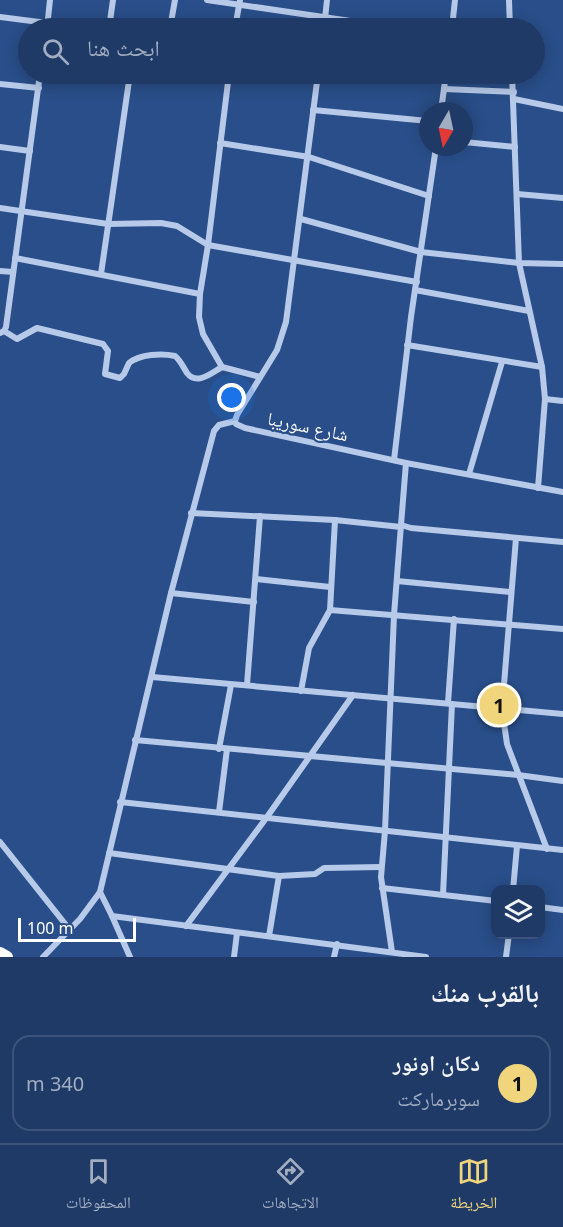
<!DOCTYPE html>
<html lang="ar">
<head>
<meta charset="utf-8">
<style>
	body { margin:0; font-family:"Noto Sans","Noto Naskh Arabic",sans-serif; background:#2c4570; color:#f1f3f6; direction:rtl }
	.controls { position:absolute; right:18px; bottom:18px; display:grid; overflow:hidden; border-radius:12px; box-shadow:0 3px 15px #0003 }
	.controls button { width:54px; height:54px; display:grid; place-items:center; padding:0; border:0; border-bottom:2px solid #3c547b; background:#1f3a67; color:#f1f3f6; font:30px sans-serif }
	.compass { position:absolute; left:419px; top:102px; width:54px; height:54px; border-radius:50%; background:#1f3a67; box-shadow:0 3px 15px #0003; rotate:189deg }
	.scale { position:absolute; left:18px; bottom:15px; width:118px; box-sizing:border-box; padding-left:6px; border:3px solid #fff; border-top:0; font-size:16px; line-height:21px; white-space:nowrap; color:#fff; -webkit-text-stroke:4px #294e89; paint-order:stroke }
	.you { position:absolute; left:232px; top:398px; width:21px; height:21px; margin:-15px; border:4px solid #fff; border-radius:50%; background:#1a73e8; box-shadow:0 0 0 9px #1a73e833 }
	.badge { display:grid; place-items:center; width:39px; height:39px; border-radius:50%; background:#f0d57d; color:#111; font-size:20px; font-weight:700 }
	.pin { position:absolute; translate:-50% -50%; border:3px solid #fff; box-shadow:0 2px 6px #0006 }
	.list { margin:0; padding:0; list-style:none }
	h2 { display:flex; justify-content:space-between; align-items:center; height:78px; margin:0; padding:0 24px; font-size:26px }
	h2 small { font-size:20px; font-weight:400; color:#a1adc0 }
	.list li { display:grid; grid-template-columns:39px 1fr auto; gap:18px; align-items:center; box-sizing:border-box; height:96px; margin:0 12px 12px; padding:0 12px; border:2px solid #3c547b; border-radius:18px }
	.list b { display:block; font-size:22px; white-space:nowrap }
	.list p { margin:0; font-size:20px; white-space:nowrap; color:#a1adc0 }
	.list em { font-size:20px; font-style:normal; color:#a1adc0 }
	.icon { flex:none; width:33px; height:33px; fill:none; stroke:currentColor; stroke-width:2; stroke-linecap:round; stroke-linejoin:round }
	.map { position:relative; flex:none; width:563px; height:957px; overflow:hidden; direction:ltr }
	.search { position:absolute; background:#1f3a67; box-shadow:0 3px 15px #0003; left:18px; right:18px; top:18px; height:66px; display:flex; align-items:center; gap:15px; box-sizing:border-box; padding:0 21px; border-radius:33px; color:#a1adc0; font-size:22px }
	.sheet { height:186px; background:#1f3a67 }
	nav { display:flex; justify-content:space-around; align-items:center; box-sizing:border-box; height:84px; border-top:2px solid #3c547b; background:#1f3a67; font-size:16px; color:#a1adc0 }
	nav a { display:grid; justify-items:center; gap:3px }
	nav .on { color:#f0d57d }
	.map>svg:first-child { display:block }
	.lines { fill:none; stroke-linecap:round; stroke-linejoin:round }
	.minor { stroke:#b7cae9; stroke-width:6 }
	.primary { stroke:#f9fbfe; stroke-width:12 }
	.labels { text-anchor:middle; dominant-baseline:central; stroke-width:4.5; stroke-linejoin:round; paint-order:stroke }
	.street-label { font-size:18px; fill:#fff; stroke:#294e89 }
</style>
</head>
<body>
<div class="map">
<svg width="563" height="957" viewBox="0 0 563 957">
	<rect width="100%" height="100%" fill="#294e89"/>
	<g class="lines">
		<g class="minor">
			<path d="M207 0 398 28"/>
			<path d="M509 0 510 28"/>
			<path d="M0 17 86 28"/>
			<path d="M47 28 50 0"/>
			<path d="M109 28 113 0"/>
			<path d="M170 28 175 0"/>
			<path d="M235 28 240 0"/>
			<path d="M324 28 327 0"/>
			<path d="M452 28 455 0"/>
			<path d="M229 74 208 245 200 294 199 317 203 334 222 367 260 377"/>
			<path d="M318 74 286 322 277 350 237 415 235 421 236 424 245 428 406 463 401 525 411 528 563 542"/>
			<path d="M512 74 519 263 542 367 545 399 538 488"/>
			<path d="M0 84 39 88"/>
			<path d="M444 89 514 92"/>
			<path d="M514 99 563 109"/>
			<path d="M313 110 428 121"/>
			<path d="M441 111 446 74"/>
			<path d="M464 142 515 147"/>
			<path d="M220 143 309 157 429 196"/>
			<path d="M0 147 30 151"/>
			<path d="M517 194 563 198"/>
			<path d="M0 208 108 224 161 223 177 226 208 245 417 282"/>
			<path d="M301 219 421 252 519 263 563 264"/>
			<path d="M15 258 200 294"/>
			<path d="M0 271 13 272"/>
			<path d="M101 274 130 74"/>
			<path d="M415 290 529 311"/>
			<path d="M4 331 17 339 37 328 103 344 108 351 105 374 120 378 124 374 129 363C140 354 162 353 175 356 181 361 183 367 187 373 197 386 211 373 222 367"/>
			<path d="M0 333 4 331 6 327 40 74"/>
			<path d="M407 345 542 367"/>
			<path d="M545 399 563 401"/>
			<path d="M394 460 411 317 436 147"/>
			<path d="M406 463 563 492"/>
			<path d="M469 474 502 362"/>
			<path d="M191 513 335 520 401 527"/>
			<path d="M516 538 502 709 507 744 547 849"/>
			<path d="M256 579 330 587"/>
			<path d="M397 581 511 592"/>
			<path d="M171 593 254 602"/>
			<path d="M330 610 563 629"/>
			<path d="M152 677 563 714"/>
			<path d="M247 685 260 516"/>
			<path d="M301 691 309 648 330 610 335 520"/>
			<path d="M448 703 454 619"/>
			<path d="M135 740 518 775 563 781"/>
			<path d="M219 749 231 685"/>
			<path d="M120 802 563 850"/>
			<path d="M219 812 227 749"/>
			<path d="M0 842 70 930"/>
			<path d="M109 853 279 876 315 874 324 868 381 867"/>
			<path d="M382 888 496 901"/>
			<path d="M513 890 517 846"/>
			<path d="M100 892 112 916 426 957"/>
			<path d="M443 895 452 704"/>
			<path d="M540 907 563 910"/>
			<path d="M112 916 130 957"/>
			<path d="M186 926 267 817 353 695"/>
			<path d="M269 936 279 876"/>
			<path d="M392 952 381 877 385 831 394 615 401 525"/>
			<path d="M43 957 80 919 100 892 171 593 214 431 219 425 235 421"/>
			<path d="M234 957 237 933"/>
			<path d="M334 957 337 944"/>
			<path d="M506 957 509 934"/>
		</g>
		<path class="primary" d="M0 953 7 957"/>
	</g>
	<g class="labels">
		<g class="street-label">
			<text transform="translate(308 426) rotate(12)">شارع سوريبا</text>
		</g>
	</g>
</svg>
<div class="controls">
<button><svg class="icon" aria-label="layers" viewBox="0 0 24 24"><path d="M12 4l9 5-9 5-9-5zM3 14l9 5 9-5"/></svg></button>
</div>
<svg class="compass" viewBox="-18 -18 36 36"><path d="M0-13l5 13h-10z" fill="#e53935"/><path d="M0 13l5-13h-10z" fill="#a1adc0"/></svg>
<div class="scale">100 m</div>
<div class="you"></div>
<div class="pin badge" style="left:499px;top:705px">1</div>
<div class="search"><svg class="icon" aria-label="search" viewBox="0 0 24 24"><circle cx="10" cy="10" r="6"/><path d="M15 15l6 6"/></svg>ابحث هنا</div>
</div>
<section class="sheet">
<h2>بالقرب منك<small></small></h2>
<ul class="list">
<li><span class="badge">1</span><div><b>دكان اونور</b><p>سوبرماركت</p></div><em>340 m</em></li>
</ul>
</section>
<nav>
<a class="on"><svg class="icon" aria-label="map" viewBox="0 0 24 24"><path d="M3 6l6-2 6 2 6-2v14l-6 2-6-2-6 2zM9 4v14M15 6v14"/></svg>الخريطة</a>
<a><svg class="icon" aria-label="directions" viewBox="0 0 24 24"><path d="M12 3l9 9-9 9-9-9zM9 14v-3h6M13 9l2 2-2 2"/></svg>الاتجاهات</a>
<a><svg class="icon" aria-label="saved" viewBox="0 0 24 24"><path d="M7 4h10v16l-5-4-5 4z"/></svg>المحفوظات</a>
</nav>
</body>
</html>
